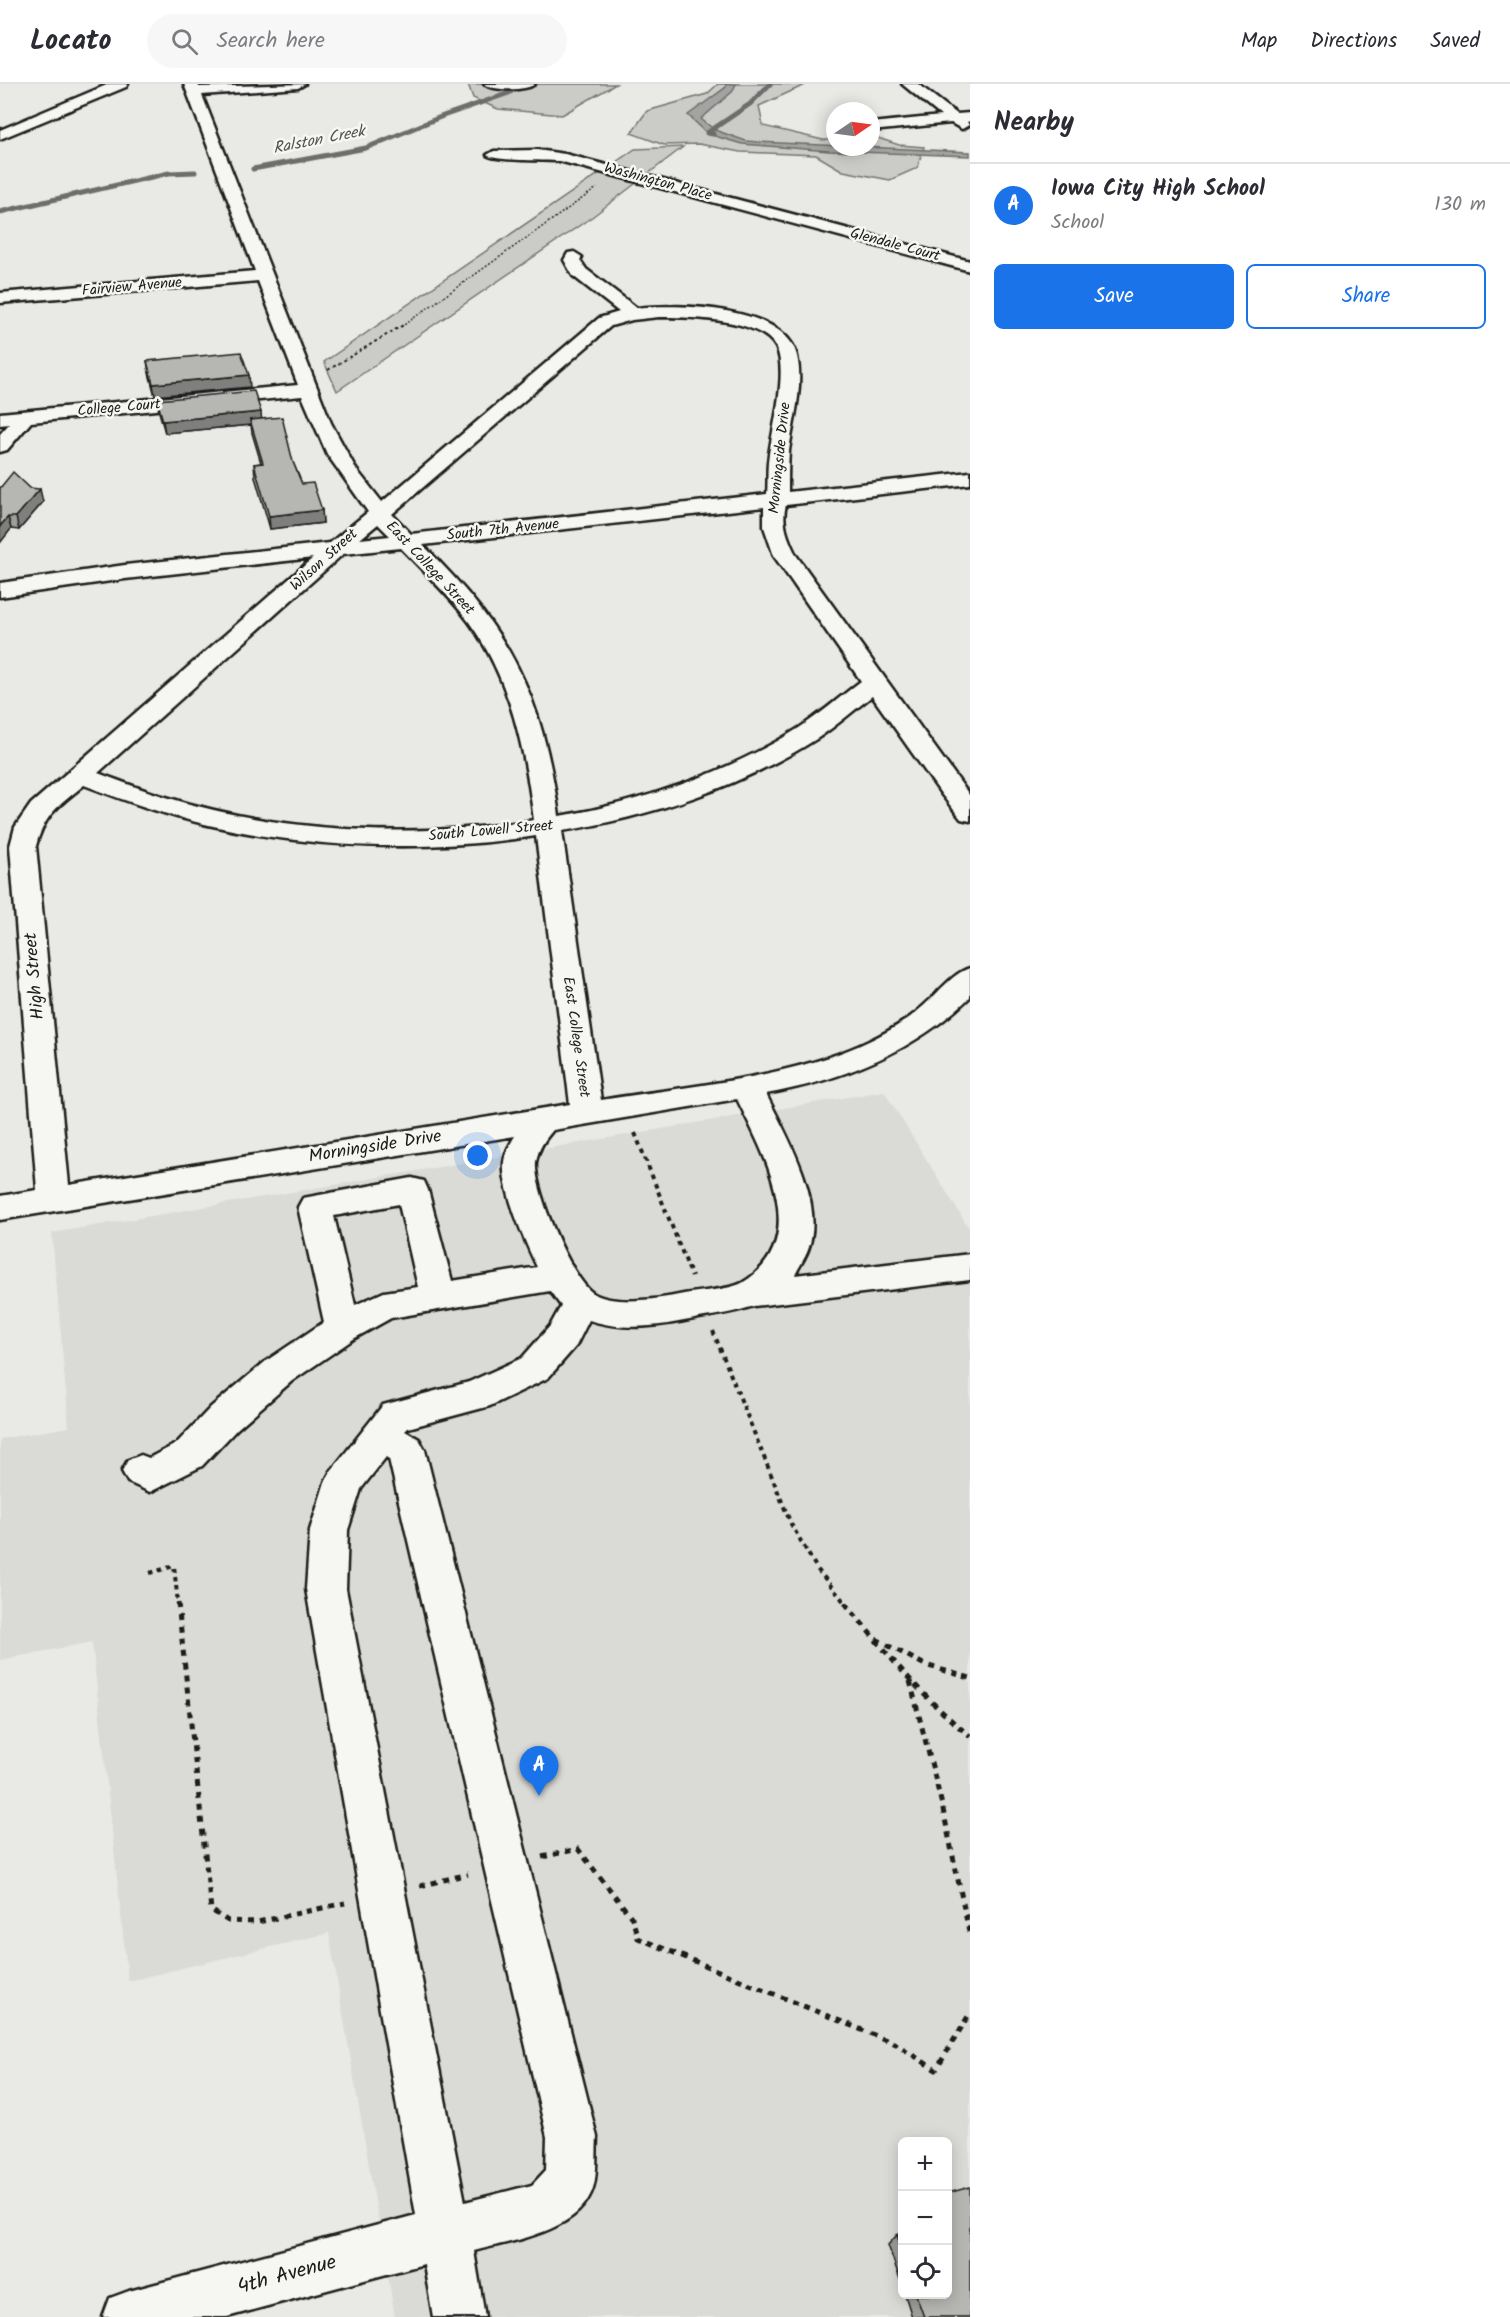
<!DOCTYPE html>
<html lang="en">
<head>
<meta charset="utf-8">
<style>
	body { margin:0; font-family:Kalam,sans-serif; background:#f7f7f7; color:#2b2b33 }
	.controls { position:absolute; right:18px; bottom:18px; display:grid; overflow:hidden; border-radius:9px; box-shadow:0 3px 15px #0003 }
	.controls button { width:54px; height:54px; display:grid; place-items:center; padding:0; border:0; border-bottom:2px solid #e1e1e2; background:#fff; color:#2b2b33; font:30px sans-serif }
	.compass { position:absolute; left:826px; top:18px; width:54px; height:54px; border-radius:50%; background:#fff; box-shadow:0 3px 15px #0003; rotate:77deg }
	.you { position:absolute; left:478px; top:1072px; width:21px; height:21px; margin:-15px; border:4px solid #fff; border-radius:50%; background:#1a73e8; box-shadow:0 0 0 9px #1a73e833 }
	.badge { display:grid; place-items:center; width:39px; height:39px; border-radius:50%; background:#1a73e8; color:#fff; font-size:20px; font-weight:700 }
	.pin { position:absolute; translate:-50% -50px; filter:drop-shadow(0 2px 3px #0008) }
	.pin::after { content:''; position:absolute; top:32px; width:21px; height:18px; background:inherit; clip-path:polygon(0 0,100% 0,50% 100%) }
	.list { margin:0; padding:0; list-style:none }
	h2 { display:flex; justify-content:space-between; align-items:center; height:78px; margin:0; padding:0 24px; font-size:26px }
	h2 small { font-size:20px; font-weight:400; color:#7c7c81 }
	.list li { display:grid; grid-template-columns:39px 1fr auto; gap:18px; align-items:center; box-sizing:border-box; height:84px; padding:0 24px; border-top:2px solid #e1e1e2 }
	.list b { display:block; font-size:22px; white-space:nowrap }
	.list p { margin:0; font-size:20px; white-space:nowrap; color:#7c7c81 }
	.list em { font-size:20px; font-style:normal; color:#7c7c81 }
	.actions { display:flex; gap:12px; padding:18px 24px }
	.actions a { flex:1; padding:14px 0; border:2px solid #1a73e8; border-radius:9px; text-align:center; font-size:21px; color:#1a73e8 }
	.actions .main { background:#1a73e8; color:#fff }
	.icon { flex:none; width:33px; height:33px; fill:none; stroke:currentColor; stroke-width:2; stroke-linecap:round; stroke-linejoin:round }
	.map { position:relative; flex:none; width:970px; height:2233px; overflow:hidden }
	header { display:flex; align-items:center; gap:36px; box-sizing:border-box; height:84px; padding:0 30px; background:#fff; border-bottom:2px solid #e1e1e2 }
	header strong { font-size:28px }
	nav { display:flex; gap:33px; margin-inline-start:auto; font-size:21px }
	.search { width:420px; height:54px; background:#f7f7f7; display:flex; align-items:center; gap:15px; box-sizing:border-box; padding:0 21px; border-radius:33px; color:#7c7c81; font-size:22px }
	main { display:flex }
	aside { flex:1; background:#fff }
	.map>svg:first-child { display:block }
	.built { fill:#dadad6; fill-rule:evenodd }
	.green { fill:#cbcbc7; stroke:#747472; stroke-width:1.5 }
	.water { fill:#a3a3a1; stroke:#6d6d6c; stroke-width:1.5 }
	.lines { fill:none; stroke-linecap:round; stroke-linejoin:round }
	.stream { stroke:#6d6d6c; stroke-width:5 }
	.minor-casing { stroke:#1c1c1c; stroke-width:5 }
	.path-far3 { stroke:#1c1c1c; stroke-width:1.5; stroke-dasharray:2 2; stroke-linecap:butt }
	.path-far2 { stroke:#1c1c1c; stroke-width:2; stroke-dasharray:3 3; stroke-linecap:butt }
	.path-far1 { stroke:#1c1c1c; stroke-width:4; stroke-dasharray:4.5 4.5; stroke-linecap:butt }
	.path { stroke:#1c1c1c; stroke-width:5; stroke-dasharray:6 6; stroke-linecap:butt }
	.minor { fill:#f6f6f2; fill-rule:evenodd }
	.wall { fill:#9d9d9a; stroke:#1c1c1c; stroke-width:1.5 }
	.shaded-wall { fill:#7f7f7d; stroke:#1c1c1c; stroke-width:1.5 }
	.building { fill:#b6b6b3; stroke:#1c1c1c; stroke-width:1.5 }
	.labels { text-anchor:middle; dominant-baseline:central; stroke-width:5; stroke-linejoin:round; paint-order:stroke }
	.far-street-label { font-size:15px; fill:#1c1c1c; stroke:#f6f6f2 }
	.far-water-label { font-size:16px; font-style:italic; fill:#525251; stroke:#f6f6f2 }
	.street-label { font-size:18px; fill:#1c1c1c; stroke:#f6f6f2 }
	.near-street-label { font-size:21px; fill:#1c1c1c; stroke:#f6f6f2 }
</style>
</head>
<body>
<header>
<strong>Locato</strong>
<div class="search"><svg class="icon" aria-label="search" viewBox="0 0 24 24"><circle cx="10" cy="10" r="6"/><path d="M15 15l6 6"/></svg>Search here</div>
<nav><a>Map</a><a>Directions</a><a>Saved</a></nav>
</header>
<main>
<div class="map">
<svg width="970" height="2233" viewBox="0 0 970 2233">
	<rect width="100%" height="100%" fill="#e9e9e5"/>
	<filter id="ink" filterUnits="userSpaceOnUse"><feTurbulence type="fractalNoise" baseFrequency=".0167" numOctaves="2"/><feDisplacementMap in="SourceGraphic" scale="12" xChannelSelector="R" yChannelSelector="G"/><feConvolveMatrix kernelMatrix="1 2 1 2 8 2 1 2 1" color-interpolation-filters="sRGB"/></filter>
	<g filter="url(#ink)">
		<path class="built" d="M884 1007 970 1146V2233H395L329 1849 128 1897 92 1558 0 1576V1355L69 1343 52 1149ZM902 2058H948V2210H902Z"/>
		<g class="green">
			<path d="M468 0H616L562 31 498 25 473 14Z"/>
			<path d="M718 0H807L759 22 763 42 823 56H835V63H871V54H878L899 61 924 63 917 84 890 96 843 87 816 71 740 68 699 60 664 61 631 49 647 27 707 10Z"/>
			<path d="M683 63 592 133 337 307 324 278 635 65Z"/>
		</g>
		<path class="water" d="M726 0H736L732 8 701 35 715 46 746 57 758 58 970 68V72L829 67 742 60 708 50 688 31 726 3Z"/>
		<g class="lines">
			<g class="stream">
				<path d="M713 50 707 49 750 20 770 0"/>
				<path d="M253 85 366 64 443 32 509 9 523 0"/>
				<path d="M0 128 169 89 195 88"/>
			</g>
			<defs>
				<g id="minor">
					<path d="M109 0H128L126 3 0 55V46Z"/>
					<path d="M184 0H198L199 3 305 0 298 4 202 11 331 339 356 385 382 418 599 234 619 228 573 192 564 176 568 169 574 168 582 173 580 176 586 185 637 224C677 219 786 222 797 272 804 302 793 337 789 367 788 381 788 394 788 408L970 388V400L786 421C781 439 788 455 796 471L970 712V737L961 735 942 711 872 612C854 626 837 641 818 654 745 701 648 734 562 747L601 1016C686 1002 794 994 871 956 889 947 907 937 921 924 936 912 952 889 970 884V913C914 968 843 996 766 1010 787 1052 826 1119 808 1166 805 1174 799 1183 795 1191L970 1170V1196L754 1222C736 1228 718 1231 699 1234 662 1242 625 1248 589 1236L576 1262 548 1294 490 1322 408 1344 405 1347 419 1355 425 1366 597 2053C596 2067 597 2082 595 2095 588 2147 514 2156 474 2167L485 2233H433L424 2180 227 2233H103L110 2214 129 2207 416 2131 306 1505 310 1446 325 1398 331 1387 383 1321 469 1298 522 1274 550 1242 561 1222 550 1207 391 1234 355 1254 292 1297 237 1345 202 1382 150 1408 128 1398 122 1387 128 1376 141 1371 149 1374 176 1360 211 1323 266 1277 324 1238 298 1123 303 1114 412 1094 424 1097 428 1106 452 1197 537 1183C526 1160 501 1103 504 1078 505 1069 510 1060 515 1052L0 1136V1112L37 1106 10 762 15 743 31 720 313 474 125 495 0 513V499L125 481 330 459 368 428 327 370 302 312 31 338 7 366 0 368V350L9 340 0 341V329L298 301 258 197 0 219V209L255 187ZM659 233C688 233 760 234 776 263 789 288 771 349 768 378 767 389 768 400 767 410L411 450 392 430 611 242 632 236ZM764 423V443L774 472 861 597C841 612 821 630 799 644 730 688 640 719 559 732 542 610 511 548 423 461ZM378 440 390 452 360 455ZM401 464C424 488 449 511 469 538 511 596 525 667 534 736 416 755 281 749 166 713 143 706 120 697 98 689L343 470ZM84 701C105 709 126 717 148 724 268 764 411 771 536 752L570 1020 69 1101 36 762C45 729 59 722 84 701ZM737 1015C764 1070 813 1157 742 1199 729 1206 699 1207 684 1210 661 1215 613 1222 593 1209 571 1195 533 1104 536 1078 538 1065 545 1055 553 1046ZM399 1120 418 1203 384 1208 355 1221 334 1132ZM386 1373 389 1375 547 2053 546 2086 532 2101 465 2118 346 1505 348 1446 361 1405Z"/>
					<path d="M484 0H535C526 7 493 7 484 0Z"/>
					<path d="M902 0H918L957 30 970 29V37L967 38 969 41 962 45 951 39 871 47V39L941 32Z"/>
					<path d="M537 66 565 70 970 177V187L559 77C545 76 492 77 487 71L494 67Z"/>
				</g>
			</defs>
			<use href="#minor" class="minor-casing"/>
			<path class="path-far3" d="M401 243 597 104"/>
			<path class="path-far2" d="M328 286 403 241"/>
			<g class="path-far1">
				<path d="M635 1049 692 1193"/>
				<path d="M713 1247 791 1440 817 1485 846 1520"/>
				<path d="M150 1489 174 1482 178 1520"/>
			</g>
			<g class="path">
				<path d="M178 1519 211 1826 228 1837 258 1838 345 1819"/>
				<path d="M845 1519C884 1566 922 1614 970 1652"/>
				<path d="M876 1555 925 1581 970 1594"/>
				<path d="M910 1597 942 1721 970 1852"/>
				<path d="M542 1773 578 1765 632 1834 638 1854 896 1960 936 1986 970 1929"/>
				<path d="M420 1802 468 1790"/>
			</g>
			<use href="#minor" class="minor"/>
		</g>
		<g class="wall">
			<path d="M147 277 250 303 155 312 149 289Z"/>
			<path d="M157 316 262 335 293 378 302 400 322 426 323 439 270 445 255 393 254 380 261 379 252 349 251 341 165 349 159 328Z"/>
			<path d="M0 404 43 418 19 446 11 445Z"/>
			<path d="M903 2149V2204L888 2161 897 2151Z"/>
			<path d="M905 2211H948L970 2233H912Z"/>
		</g>
		<g class="shaded-wall">
			<path d="M249 291 250 303 155 312 153 300Z"/>
			<path d="M261 328 262 340 250 336 251 341 165 349 163 337Z"/>
			<path d="M40 405 43 418 19 446 16 433Z"/>
			<path d="M322 426 323 439 270 445 269 432Z"/>
			<path d="M8 433 11 445 0 459V442Z"/>
		</g>
		<g class="building">
			<path d="M241 268 249 291 153 300 147 277Z"/>
			<path d="M254 307 261 328 163 337 157 316Z"/>
			<path d="M282 333 293 378 302 400 313 399 322 426 269 432 254 380 263 379 250 336Z"/>
			<path d="M13 388 30 404 40 405 16 433H8L0 442V404Z"/>
			<path d="M970 2103V2233H924L916 2211H948V2109Z"/>
			<path d="M903 2149V2169L897 2151Z"/>
		</g>
	</g>
	<g class="labels">
		<g class="far-street-label">
			<text transform="translate(658 98) rotate(15)">Washington Place</text>
			<text transform="translate(895 161) rotate(15)">Glendale Court</text>
			<text transform="translate(132 203) rotate(-5)">Fairview Avenue</text>
			<text transform="translate(119 324) rotate(-5)">College Court</text>
			<text transform="translate(780 374) rotate(-84)">Morningside Drive</text>
			<text transform="translate(503 446) rotate(-6)">South 7th Avenue</text>
			<text transform="translate(324 476) rotate(-42)">Wilson Street</text>
			<text transform="translate(430 484) rotate(47)">East College Street</text>
			<text transform="translate(491 747) rotate(-5)">South Lowell Street</text>
			<text transform="translate(576 953) rotate(82)">East College Street</text>
		</g>
		<g class="far-water-label">
			<text transform="translate(319 56) rotate(-11)">Ralston Creek</text>
		</g>
		<g class="street-label">
			<text transform="translate(35 892) rotate(-95)">High Street</text>
			<text transform="translate(375 1063) rotate(-9)">Morningside Drive</text>
		</g>
		<g class="near-street-label">
			<text transform="translate(287 2191) rotate(-15)">4th Avenue</text>
		</g>
	</g>
</svg>
<div class="controls">
<button>+</button>
<button>−</button>
<button><svg class="icon" aria-label="locate" viewBox="0 0 24 24"><circle cx="12" cy="12" r="6"/><path d="M12 2v4M12 18v4M2 12h4M18 12h4"/></svg></button>
</div>
<svg class="compass" viewBox="-18 -18 36 36"><path d="M0-13l5 13h-10z" fill="#e53935"/><path d="M0 13l5-13h-10z" fill="#7c7c81"/></svg>
<div class="you"></div>
<div class="pin badge" style="left:539px;top:1712px">A</div>
</div>
<aside>
<h2>Nearby<small></small></h2>
<ul class="list">
<li><span class="badge">A</span><div><b>Iowa City High School</b><p>School</p></div><em>130 m</em></li>
</ul>
<div class="actions"><a class="main">Save</a><a>Share</a></div>
</aside>
</main>
</body>
</html>
